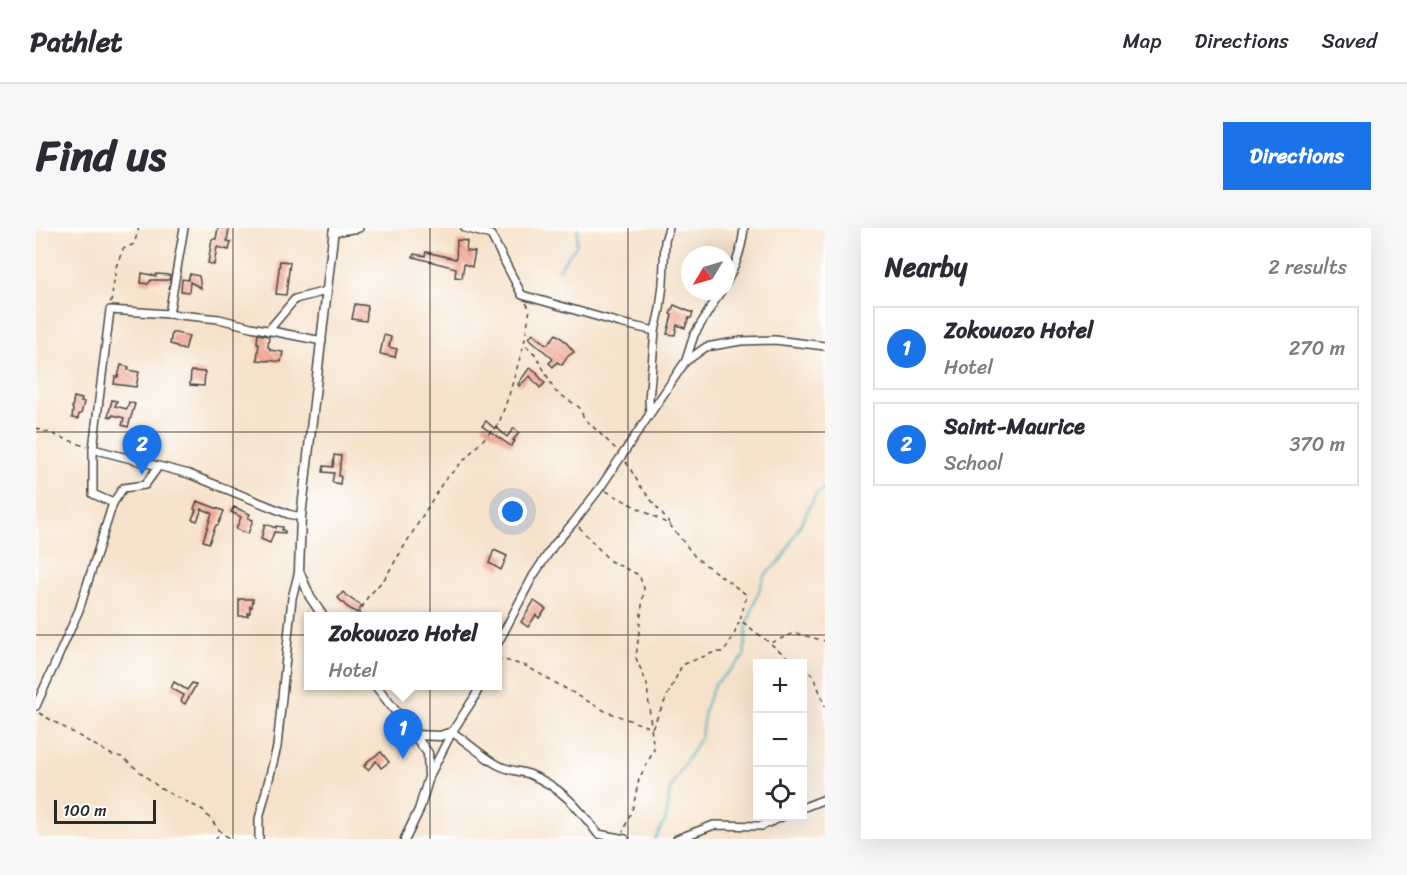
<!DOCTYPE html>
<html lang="en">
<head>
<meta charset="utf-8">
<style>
	body { margin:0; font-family:Sriracha,sans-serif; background:#f7f7f7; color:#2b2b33 }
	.controls { position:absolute; right:18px; bottom:18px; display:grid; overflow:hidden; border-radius:0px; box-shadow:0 6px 24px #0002 }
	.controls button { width:54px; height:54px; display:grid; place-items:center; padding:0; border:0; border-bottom:2px solid #e1e1e2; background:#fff; color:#2b2b33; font:30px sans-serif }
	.compass { position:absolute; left:645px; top:18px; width:54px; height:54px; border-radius:50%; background:#fff; box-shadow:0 6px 24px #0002; rotate:232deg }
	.scale { position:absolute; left:18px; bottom:15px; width:102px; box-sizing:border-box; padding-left:6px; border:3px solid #2b2b2b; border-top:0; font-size:16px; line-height:21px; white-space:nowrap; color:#2b2b2b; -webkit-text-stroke:4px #fff; paint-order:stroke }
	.you { position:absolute; left:477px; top:284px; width:21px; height:21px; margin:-15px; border:4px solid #fff; border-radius:50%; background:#1a73e8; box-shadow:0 0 0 9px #1a73e833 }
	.badge { display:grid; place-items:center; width:39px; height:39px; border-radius:50%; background:#1a73e8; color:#fff; font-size:20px; font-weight:700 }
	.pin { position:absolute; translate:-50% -50px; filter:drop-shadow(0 2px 3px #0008) }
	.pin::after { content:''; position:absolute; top:32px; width:21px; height:18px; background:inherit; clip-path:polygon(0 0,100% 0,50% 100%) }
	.popup { position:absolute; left:268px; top:384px; width:198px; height:78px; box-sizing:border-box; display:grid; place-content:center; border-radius:0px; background:#fff; filter:drop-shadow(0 2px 4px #0005); font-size:20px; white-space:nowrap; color:#7c7c81 }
	.popup b { font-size:22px; color:#2b2b33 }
	.popup::after { content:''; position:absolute; left:50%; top:100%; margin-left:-12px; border:12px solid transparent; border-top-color:#fff }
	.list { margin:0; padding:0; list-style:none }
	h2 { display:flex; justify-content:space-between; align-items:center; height:78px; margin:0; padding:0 24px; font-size:26px }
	h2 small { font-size:20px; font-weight:400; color:#7c7c81 }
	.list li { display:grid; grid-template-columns:39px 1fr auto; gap:18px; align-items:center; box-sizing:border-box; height:84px; margin:0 12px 12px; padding:0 12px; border:2px solid #e1e1e2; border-radius:0px }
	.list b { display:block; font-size:22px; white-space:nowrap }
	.list p { margin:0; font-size:20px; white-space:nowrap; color:#7c7c81 }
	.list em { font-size:20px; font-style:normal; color:#7c7c81 }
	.icon { flex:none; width:33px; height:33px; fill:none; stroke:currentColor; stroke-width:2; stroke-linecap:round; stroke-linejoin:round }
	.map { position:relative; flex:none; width:789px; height:611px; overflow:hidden; border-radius:0px }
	header { display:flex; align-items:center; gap:36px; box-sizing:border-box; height:84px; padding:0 30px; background:#fff; border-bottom:2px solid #e1e1e2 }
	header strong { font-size:28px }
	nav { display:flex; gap:33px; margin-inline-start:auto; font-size:21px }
	.intro { display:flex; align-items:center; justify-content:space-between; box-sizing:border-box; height:144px; padding:0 36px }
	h1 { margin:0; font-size:42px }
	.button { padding:15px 27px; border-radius:0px; background:#1a73e8; color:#fff; font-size:21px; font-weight:700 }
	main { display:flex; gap:36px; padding:0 36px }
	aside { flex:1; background:#fff; border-radius:0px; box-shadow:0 6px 24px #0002 }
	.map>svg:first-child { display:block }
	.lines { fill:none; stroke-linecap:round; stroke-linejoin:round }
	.stream { stroke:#42b1bb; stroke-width:2 }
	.building { fill:url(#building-back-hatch) }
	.minor-casing { stroke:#494643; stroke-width:10 }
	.major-casing { stroke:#494643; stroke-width:11 }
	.path { stroke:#494643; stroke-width:1.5; stroke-dasharray:4.5 4.5; stroke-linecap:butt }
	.minor { stroke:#fff; stroke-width:7 }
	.major { stroke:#fff; stroke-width:8 }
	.grid { fill:none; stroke:#2b2b2b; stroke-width:1.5; stroke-opacity:0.55 }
</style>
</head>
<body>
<header>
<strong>Pathlet</strong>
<nav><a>Map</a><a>Directions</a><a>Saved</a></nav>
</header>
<div class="intro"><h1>Find us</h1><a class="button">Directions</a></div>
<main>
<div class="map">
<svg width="789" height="611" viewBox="0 0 789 611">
	<defs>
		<pattern id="building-back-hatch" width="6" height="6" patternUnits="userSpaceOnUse" patternTransform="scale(1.5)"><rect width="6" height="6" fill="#f6ac98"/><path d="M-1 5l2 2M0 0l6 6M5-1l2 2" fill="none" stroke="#d39483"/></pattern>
	</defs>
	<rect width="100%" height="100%" fill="#fff"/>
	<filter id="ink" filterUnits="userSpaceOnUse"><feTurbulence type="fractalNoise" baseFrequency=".0167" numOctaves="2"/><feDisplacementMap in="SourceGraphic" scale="12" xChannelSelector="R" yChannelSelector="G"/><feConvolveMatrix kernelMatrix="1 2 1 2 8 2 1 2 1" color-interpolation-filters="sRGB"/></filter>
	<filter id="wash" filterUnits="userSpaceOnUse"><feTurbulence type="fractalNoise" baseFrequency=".008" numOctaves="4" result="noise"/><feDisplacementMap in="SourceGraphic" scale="24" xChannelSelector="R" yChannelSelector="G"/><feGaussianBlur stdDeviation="1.35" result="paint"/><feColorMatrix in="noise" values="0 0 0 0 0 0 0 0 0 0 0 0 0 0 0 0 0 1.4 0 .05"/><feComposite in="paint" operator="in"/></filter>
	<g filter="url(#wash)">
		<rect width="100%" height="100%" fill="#f6e2ca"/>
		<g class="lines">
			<g class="stream">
				<path d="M522 42 540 18 542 0"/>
				<path d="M619 611 630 591 634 561 665 508 669 481 678 457 708 429 711 397 728 348 747 330 780 266 789 260"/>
			</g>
		</g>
		<g id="blocks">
			<g class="building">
				<path d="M182 0H193L191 13 195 14 193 22 181 19 178 37 172 35 176 11H180Z"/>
				<path d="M421 12 431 13 430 23 439 24 436 39 428 36 426 50 419 49 420 40 377 29 378 26 389 28 390 24 420 31Z"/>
				<path d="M244 33 254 34 250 67 240 66Z"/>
				<path d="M106 45 120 48V46L134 47 133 52H115L112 56 105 55Z"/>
				<path d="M154 46 163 48 165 60 154 54 153 64 145 63 146 51 152 52Z"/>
				<path d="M319 76 332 78 330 93 316 91Z"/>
				<path d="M638 77 657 85 655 90H653L649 100 641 97 639 107 631 106 636 87 634 86Z"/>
				<path d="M136 104 153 108 149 122 141 120V118L134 116Z"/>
				<path d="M497 105 510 116H512L520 106 529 113 538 124 531 129 526 137 521 134 517 139 513 135 517 131 493 110Z"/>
				<path d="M222 106 233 108 232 119 234 120V122L247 124 245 134 232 132V133L221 132 223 115H221Z"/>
				<path d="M348 107 355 109 353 119 361 121 359 129 344 126Z"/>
				<path d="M85 137 93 139 92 142 103 144 100 159 78 156 79 149H82Z"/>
				<path d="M494 139 502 145 501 146 509 155 504 160 494 148 483 158 482 156Z"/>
				<path d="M155 143 169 144 168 158 154 157Z"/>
				<path d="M38 169 46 171 45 174H48L45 186H43L42 191 36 190 37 181 36 180Z"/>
				<path d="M76 172 81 173 79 178 91 181 93 174 99 176 92 199 86 197 88 190 77 187 76 189 72 188Z"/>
				<path d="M450 193 459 201 460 199 471 209 478 200 483 205 477 212 479 213 475 218 446 198Z"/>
				<path d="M298 227 305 228 303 248 305 249 304 256 296 254 298 245 287 244 288 238 297 239Z"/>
				<path d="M161 273 188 283 182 297H180L178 302 173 315 167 313 176 285 166 281 161 293 156 291 160 282 158 281Z"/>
				<path d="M198 279 214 286 212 290 217 292 212 306 200 301 205 289 195 284Z"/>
				<path d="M229 296 240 300V298L247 299 246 302 249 303V305L238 304 234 315 225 311Z"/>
				<path d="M458 322 471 328 465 342 453 335Z"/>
				<path d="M307 364 312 369 326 378 321 385 311 379 302 370Z"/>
				<path d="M203 371H217L216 379 214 378V385H212V388H203Z"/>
				<path d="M498 373 510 381 503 390 500 387 492 399 485 394Z"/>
				<path d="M138 454 151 462 156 455 160 457 149 476 145 473 148 467 135 460Z"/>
				<path d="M345 524 353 534 345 540 340 533 332 542 328 538 333 532Z"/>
			</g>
		</g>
	</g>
	<g filter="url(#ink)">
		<use href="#blocks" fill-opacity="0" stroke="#494643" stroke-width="1.5"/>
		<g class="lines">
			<defs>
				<g id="minor">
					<path d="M429 0 455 7 486 67 584 95 619 103"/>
					<path d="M297 4 323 0"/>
					<path d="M690 55C700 38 706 20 708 0"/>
					<path d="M133 86 148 0"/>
					<path d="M232 103 259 71 290 63"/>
					<path d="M650 132 658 107 685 63"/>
					<path d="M614 185 613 172 619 103 624 81 627 56 629 13 633 0"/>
					<path d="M57 221 153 246 252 286 265 289"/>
					<path d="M77 275 87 260 109 257 122 239"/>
					<path d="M461 417 497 348 518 317 538 294 564 260 649 134 670 119 705 113 739 112 789 118"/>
					<path d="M0 478 43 382 77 275 57 266V221L74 82 133 86 183 91 215 99 286 113"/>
					<path d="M416 504C431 514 446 528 462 537 471 542 483 543 493 546 525 559 542 579 562 606L589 611"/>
					<path d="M393 549 416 504 438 470 444 458"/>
					<path d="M766 580 789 571"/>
					<path d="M223 611V591L241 519 256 370 263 343"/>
					<path d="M641 611 678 597 726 598 748 588"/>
				</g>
				<g id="major">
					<path d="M287 388 274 369 263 343 265 289 298 0"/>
					<path d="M340 458 392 525 393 549 383 582 369 611"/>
					<path d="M378 507 404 508 416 504"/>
				</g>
			</defs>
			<use href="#minor" class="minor-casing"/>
			<use href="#major" class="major-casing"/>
			<g class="path">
				<path d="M75 75 80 39 87 21 98 16 103 0"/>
				<path d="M490 75 494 81 488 116 500 127 519 163 543 179 548 190 582 223"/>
				<path d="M0 200 51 219"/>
				<path d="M590 234 605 259 634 296"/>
				<path d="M570 263 634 297 660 330 711 367 704 392 734 415 759 405 789 413"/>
				<path d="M543 299 574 333 603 347 608 360 600 430 611 456 615 499"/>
				<path d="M322 388 331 370 349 350 407 254 463 195 473 167 488 116"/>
				<path d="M735 416 760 436"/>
				<path d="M461 430 490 438 569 483 615 500 618 522 603 551 597 579 587 604"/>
				<path d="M766 440 778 448 789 479"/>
				<path d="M3 485 76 527 86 529 125 561 167 582 185 604 194 611"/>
				<path d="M616 500 646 437 679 424H688L698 407 703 394"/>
				<path d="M179 611 185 605"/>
			</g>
			<use href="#minor" class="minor"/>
			<use href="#major" class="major"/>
		</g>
	</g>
	<path class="grid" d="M197 0V611M394 0V611M592 0V611M0 204H789M0 407H789"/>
</svg>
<div class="controls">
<button>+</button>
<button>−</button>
<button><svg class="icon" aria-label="locate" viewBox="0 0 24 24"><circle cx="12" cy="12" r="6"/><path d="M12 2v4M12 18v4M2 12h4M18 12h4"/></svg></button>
</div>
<svg class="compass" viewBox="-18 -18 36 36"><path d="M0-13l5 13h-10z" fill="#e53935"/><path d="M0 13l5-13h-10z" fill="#7c7c81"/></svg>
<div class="scale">100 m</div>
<div class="you"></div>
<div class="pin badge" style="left:367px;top:531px">1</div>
<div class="popup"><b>Zokouozo Hotel</b>Hotel</div>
<div class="pin badge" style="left:106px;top:247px">2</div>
</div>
<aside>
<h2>Nearby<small>2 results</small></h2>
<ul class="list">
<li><span class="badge">1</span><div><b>Zokouozo Hotel</b><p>Hotel</p></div><em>270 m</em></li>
<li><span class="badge">2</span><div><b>Saint-Maurice</b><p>School</p></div><em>370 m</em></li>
</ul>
</aside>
</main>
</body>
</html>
